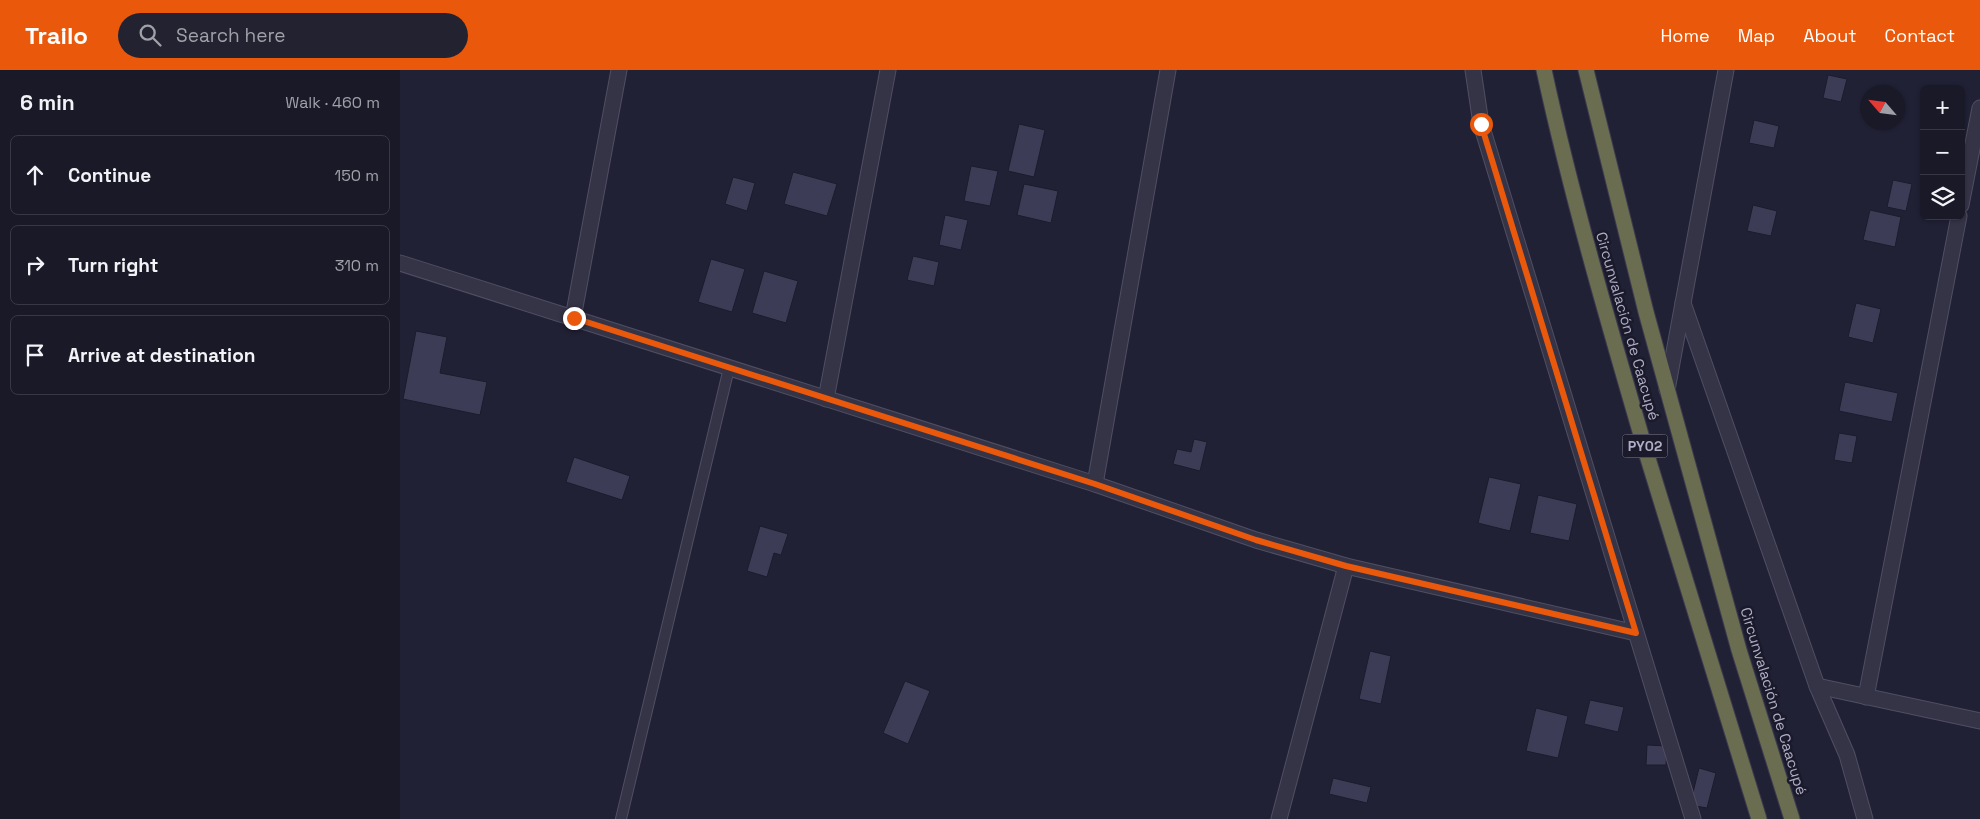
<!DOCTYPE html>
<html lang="en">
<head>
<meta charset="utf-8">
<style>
	body { margin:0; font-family:"Space Grotesk",sans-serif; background:#222230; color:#f1f3f6 }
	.controls { position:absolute; right:15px; top:15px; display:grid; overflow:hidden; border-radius:8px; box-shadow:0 1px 4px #0004 }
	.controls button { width:45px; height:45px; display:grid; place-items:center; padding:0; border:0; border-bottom:1px solid #373845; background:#191928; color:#f1f3f6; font:25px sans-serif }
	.compass { position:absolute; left:1460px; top:15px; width:45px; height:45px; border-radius:50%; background:#191928; box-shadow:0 1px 4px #0004; rotate:298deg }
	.stop { position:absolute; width:15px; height:15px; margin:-11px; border:4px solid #ea580c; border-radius:50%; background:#fff }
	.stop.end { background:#ea580c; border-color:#fff; box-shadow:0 1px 5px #0008 }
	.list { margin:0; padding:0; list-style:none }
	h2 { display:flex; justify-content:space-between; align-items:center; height:65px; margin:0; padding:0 20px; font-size:21px }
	h2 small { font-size:16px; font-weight:400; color:#9fa0a8 }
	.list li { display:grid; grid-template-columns:32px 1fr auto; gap:15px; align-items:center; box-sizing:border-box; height:80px; margin:0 10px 10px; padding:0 10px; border:1px solid #373845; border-radius:8px }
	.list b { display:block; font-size:19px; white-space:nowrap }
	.list em { font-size:16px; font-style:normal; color:#9fa0a8 }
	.icon { flex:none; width:28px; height:28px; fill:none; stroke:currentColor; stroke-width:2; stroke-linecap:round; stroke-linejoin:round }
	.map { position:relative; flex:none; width:1580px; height:749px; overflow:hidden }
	header { display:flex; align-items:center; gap:30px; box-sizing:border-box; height:70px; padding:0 25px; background:#ea580c; color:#fff }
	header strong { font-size:24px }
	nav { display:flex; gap:28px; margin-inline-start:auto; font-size:18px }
	.search { width:350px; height:45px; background:#222230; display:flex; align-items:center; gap:12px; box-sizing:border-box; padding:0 18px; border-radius:28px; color:#9fa0a8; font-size:19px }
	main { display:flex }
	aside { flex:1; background:#191928 }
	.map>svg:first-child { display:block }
	.building { fill:#3d3c56; stroke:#1c1b2d }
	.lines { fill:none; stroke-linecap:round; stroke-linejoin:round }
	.lane-casing { stroke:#504e62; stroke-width:12 }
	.street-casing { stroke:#504e62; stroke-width:17 }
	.highway-casing { stroke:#3d3b4e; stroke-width:17 }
	.lane { stroke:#353447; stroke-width:10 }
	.street { stroke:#353447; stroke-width:15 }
	.highway { stroke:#6b6d51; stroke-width:15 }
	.route { stroke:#ea580c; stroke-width:6 }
	.labels { text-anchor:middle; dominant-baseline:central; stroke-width:5; stroke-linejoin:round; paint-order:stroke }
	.shield { fill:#1a1a2b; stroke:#838296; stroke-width:1 }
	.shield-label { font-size:14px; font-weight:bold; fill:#b0aec4 }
	.street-label { font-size:15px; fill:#b0aec4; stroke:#1a1a2b }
</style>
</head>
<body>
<header>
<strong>Trailo</strong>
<div class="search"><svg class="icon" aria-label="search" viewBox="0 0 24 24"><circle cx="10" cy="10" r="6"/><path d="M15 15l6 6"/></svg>Search here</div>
<nav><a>Home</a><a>Map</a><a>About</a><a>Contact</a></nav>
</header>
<main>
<aside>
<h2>6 min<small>Walk · 460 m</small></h2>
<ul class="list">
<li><svg class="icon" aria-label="ahead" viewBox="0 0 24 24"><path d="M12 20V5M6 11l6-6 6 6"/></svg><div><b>Continue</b></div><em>150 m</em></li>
<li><svg class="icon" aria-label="right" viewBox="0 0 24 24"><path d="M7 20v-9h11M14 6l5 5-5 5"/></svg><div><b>Turn right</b></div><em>310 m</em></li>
<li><svg class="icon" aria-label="arrive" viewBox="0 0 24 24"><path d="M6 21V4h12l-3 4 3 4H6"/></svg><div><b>Arrive at destination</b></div></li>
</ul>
</aside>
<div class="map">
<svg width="1580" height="749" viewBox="0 0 1580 749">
	<rect width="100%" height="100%" fill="#212136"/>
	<g class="building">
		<path d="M1428 5 1447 9 1441 32 1423 28Z"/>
		<path d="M1354 50 1379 56 1374 78 1349 73Z"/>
		<path d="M619 54 645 60 634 107 608 101Z"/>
		<path d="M571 96 598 101 590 136 564 131Z"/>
		<path d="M393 102 437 114 427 146 384 134Z"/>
		<path d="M333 107 355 113 347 141 325 134Z"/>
		<path d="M1493 110 1512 114 1506 141 1487 137Z"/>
		<path d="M624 114 658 121 651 153 617 145Z"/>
		<path d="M1353 135 1377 141 1371 166 1347 161Z"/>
		<path d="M1470 140 1501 147 1495 177 1463 170Z"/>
		<path d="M545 145 568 150 561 180 539 175Z"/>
		<path d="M513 186 539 192 534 216 507 210Z"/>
		<path d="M311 189 345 199 332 242 298 232Z"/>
		<path d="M364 201 398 211 386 253 352 243Z"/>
		<path d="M1456 233 1481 239 1473 273 1448 267Z"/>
		<path d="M16 261 47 267 40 303 87 312 80 345 3 329Z"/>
		<path d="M1445 312 1498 323 1492 352 1439 341Z"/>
		<path d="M1439 363 1457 366 1452 393 1434 390Z"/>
		<path d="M794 369 807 372 800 401 773 394 777 379 791 382Z"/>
		<path d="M174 387 230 406 222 430 166 412Z"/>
		<path d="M1089 407 1121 414 1110 461 1078 453Z"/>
		<path d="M1138 425 1177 434 1169 471 1130 463Z"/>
		<path d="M360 456 388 464 381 485 374 483 367 507 347 501Z"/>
		<path d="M970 581 991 586 981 634 959 629Z"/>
		<path d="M505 611 530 621 508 674 483 663Z"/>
		<path d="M1190 630 1224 637 1218 662 1184 654Z"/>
		<path d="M1136 638 1168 646 1158 688 1126 681Z"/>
		<path d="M1247 675 1267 676 1266 695H1246Z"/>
		<path d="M1299 698 1316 703 1307 738 1290 735Z"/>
		<path d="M933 708 971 717 967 733 929 724Z"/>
	</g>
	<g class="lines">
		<defs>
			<path id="lane" d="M221 749 329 298"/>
			<g id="street">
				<path d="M1073 0 1081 54 1293 749"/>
				<path d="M1561 135 1580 38"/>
				<path d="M0 193 695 414 856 470 946 496 1236 563"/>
				<path d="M1283 233 1417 616 1447 685 1465 749"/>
				<path d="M173 248 219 0"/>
				<path d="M1267 320 1326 0"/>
				<path d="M426 329 488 0"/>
				<path d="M695 414 768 0"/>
				<path d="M1417 616 1580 651"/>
				<path d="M1466 627 1559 146"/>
				<path d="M879 749 946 496"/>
			</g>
			<g id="highway">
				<path d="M1144 0C1172 129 1209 255 1246 382 1283 505 1321 627 1359 749"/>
				<path d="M1186 0 1246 242 1339 580 1392 749"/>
			</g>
		</defs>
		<use href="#lane" class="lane-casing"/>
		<use href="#street" class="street-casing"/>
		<use href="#highway" class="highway-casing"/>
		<use href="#lane" class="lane"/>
		<use href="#street" class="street"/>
		<use href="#highway" class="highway"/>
	</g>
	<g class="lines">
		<path class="route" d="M174 248 695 414 856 470 946 496 1236 563 1081 54"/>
	</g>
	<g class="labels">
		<rect class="shield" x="1222.5" y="364.5" width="45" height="23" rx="4"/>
		<g class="shield-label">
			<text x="1245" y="376">PY02</text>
		</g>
		<g class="street-label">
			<text transform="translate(1228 256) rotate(74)">Circunvalación de Caacupé</text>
			<text transform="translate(1374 631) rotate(73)">Circunvalación de Caacupé</text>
		</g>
	</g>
</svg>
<div class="controls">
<button>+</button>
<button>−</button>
<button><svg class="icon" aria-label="layers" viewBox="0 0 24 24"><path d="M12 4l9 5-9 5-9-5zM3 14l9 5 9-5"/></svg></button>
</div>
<svg class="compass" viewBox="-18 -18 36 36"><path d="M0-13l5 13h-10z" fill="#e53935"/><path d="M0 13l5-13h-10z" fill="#9fa0a8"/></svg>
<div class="stop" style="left:1081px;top:54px"></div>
<div class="stop end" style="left:174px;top:248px"></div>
</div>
</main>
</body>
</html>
